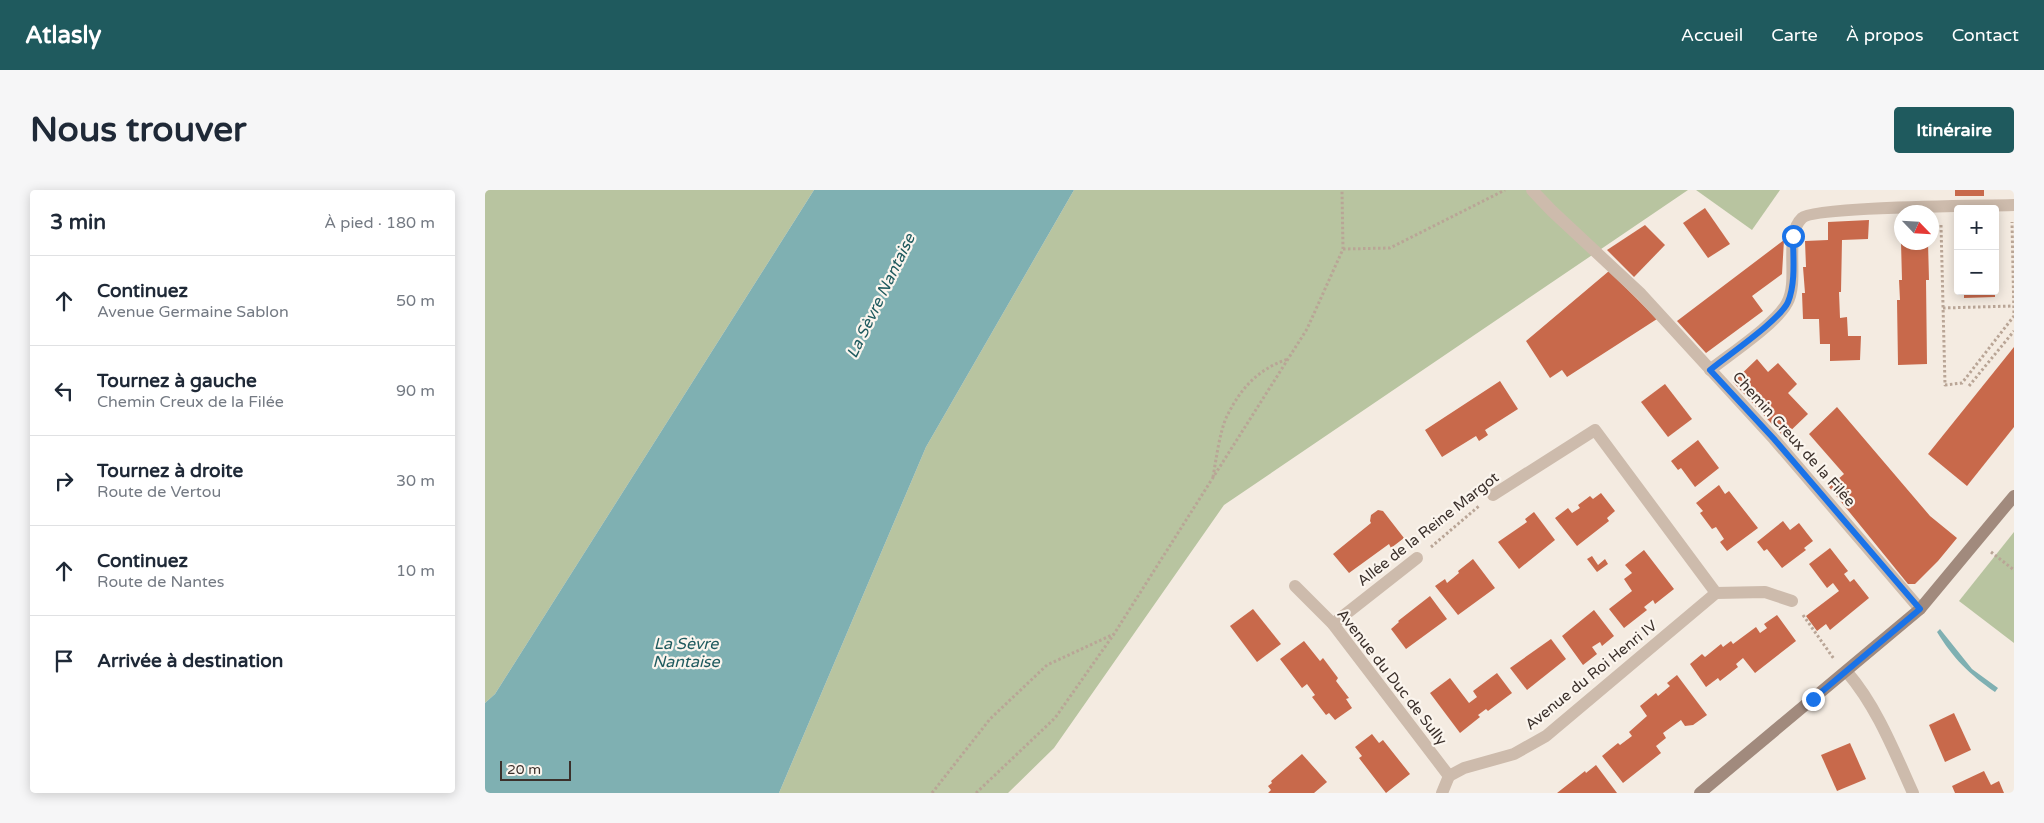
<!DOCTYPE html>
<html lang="fr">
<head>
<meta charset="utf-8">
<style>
	body { margin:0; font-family:"Varela Round",sans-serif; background:#f6f6f7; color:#1f2937 }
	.controls { position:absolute; right:15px; top:15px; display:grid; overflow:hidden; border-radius:5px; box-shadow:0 2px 12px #0003 }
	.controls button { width:45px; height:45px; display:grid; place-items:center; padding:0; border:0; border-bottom:1px solid #e0e1e3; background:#fff; color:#1f2937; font:25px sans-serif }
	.compass { position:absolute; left:1409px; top:15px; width:45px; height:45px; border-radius:50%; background:#fff; box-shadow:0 2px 12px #0003; rotate:115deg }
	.scale { position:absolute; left:15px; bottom:12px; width:71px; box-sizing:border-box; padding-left:5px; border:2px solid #3b302b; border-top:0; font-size:14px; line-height:18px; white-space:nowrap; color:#3b302b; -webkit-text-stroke:4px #fbf5ee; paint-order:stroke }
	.stop { position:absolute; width:15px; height:15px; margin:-11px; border:4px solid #1a73e8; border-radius:50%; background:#fff }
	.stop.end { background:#1a73e8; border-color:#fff; box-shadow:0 1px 5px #0008 }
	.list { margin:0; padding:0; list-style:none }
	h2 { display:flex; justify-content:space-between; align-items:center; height:65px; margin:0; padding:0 20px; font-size:21px }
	h2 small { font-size:16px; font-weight:400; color:#747a83 }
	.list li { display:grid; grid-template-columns:32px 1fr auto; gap:15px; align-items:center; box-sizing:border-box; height:90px; padding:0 20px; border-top:1px solid #e0e1e3 }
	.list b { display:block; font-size:19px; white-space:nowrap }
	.list p { margin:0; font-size:16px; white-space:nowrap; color:#747a83 }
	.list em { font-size:16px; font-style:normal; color:#747a83 }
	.icon { flex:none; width:28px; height:28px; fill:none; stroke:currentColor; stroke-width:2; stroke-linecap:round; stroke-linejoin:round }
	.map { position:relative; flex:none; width:1529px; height:603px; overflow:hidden; border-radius:5px }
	header { display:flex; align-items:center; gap:30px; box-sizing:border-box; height:70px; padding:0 25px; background:#1f5a5e; color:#fff }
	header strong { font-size:24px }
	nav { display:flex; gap:28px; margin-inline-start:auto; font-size:18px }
	.intro { display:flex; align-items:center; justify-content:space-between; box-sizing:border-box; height:120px; padding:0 30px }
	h1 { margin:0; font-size:35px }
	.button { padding:12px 22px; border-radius:5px; background:#1f5a5e; color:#fff; font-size:18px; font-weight:700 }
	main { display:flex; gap:30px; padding:0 30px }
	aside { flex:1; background:#fff; border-radius:5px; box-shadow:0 2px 12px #0003 }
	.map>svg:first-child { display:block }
	.green { fill:#b8c4a0 }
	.water { fill:#7fb0b2 }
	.building { fill:#c8694b }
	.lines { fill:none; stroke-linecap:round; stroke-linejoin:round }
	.path { stroke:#b9a596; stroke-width:3; stroke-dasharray:2.5 2.5; stroke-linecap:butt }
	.street { stroke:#cdbbac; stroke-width:12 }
	.secondary { stroke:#a18a7d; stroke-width:12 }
	.route { stroke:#1a73e8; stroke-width:6 }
	.labels { text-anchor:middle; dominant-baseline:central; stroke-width:4.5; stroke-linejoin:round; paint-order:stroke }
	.street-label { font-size:15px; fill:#3b302b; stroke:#fbf5ee }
	.water-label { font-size:16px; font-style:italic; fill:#1f5a5e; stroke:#fbf5ee }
</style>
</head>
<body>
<header>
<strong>Atlasly</strong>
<nav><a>Accueil</a><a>Carte</a><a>À propos</a><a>Contact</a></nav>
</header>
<div class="intro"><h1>Nous trouver</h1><a class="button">Itinéraire</a></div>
<main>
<aside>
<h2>3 min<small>À pied · 180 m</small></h2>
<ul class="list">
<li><svg class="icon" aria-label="ahead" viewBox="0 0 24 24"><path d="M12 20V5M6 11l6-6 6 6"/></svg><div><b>Continuez</b><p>Avenue Germaine Sablon</p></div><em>50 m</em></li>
<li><svg class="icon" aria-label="left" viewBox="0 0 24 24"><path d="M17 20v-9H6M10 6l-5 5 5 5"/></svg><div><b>Tournez à gauche</b><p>Chemin Creux de la Filée</p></div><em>90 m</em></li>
<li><svg class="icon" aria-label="right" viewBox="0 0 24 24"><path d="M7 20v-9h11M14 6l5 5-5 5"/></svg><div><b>Tournez à droite</b><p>Route de Vertou</p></div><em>30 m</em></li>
<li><svg class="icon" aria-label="ahead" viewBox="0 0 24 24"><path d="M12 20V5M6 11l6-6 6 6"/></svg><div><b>Continuez</b><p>Route de Nantes</p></div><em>10 m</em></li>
<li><svg class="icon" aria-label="arrive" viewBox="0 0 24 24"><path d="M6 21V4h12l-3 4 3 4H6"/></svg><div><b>Arrivée à destination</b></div></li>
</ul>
</aside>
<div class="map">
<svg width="1529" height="603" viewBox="0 0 1529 603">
	<rect width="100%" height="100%" fill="#f4ebe1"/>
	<g class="green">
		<path d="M0 0H329L10 504 0 513Z"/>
		<path d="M589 0H1203L739 315 569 558 523 603H294L441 257Z"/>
		<path d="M1211 0H1295L1267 40Z"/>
		<path d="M1529 342V453L1474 411Z"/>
	</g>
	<g class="water">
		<path d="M329 0H589L441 257 294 603H0V513L10 504Z"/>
		<path d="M1455 439 1487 479 1513 498 1510 502C1484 484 1468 468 1452 442Z"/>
	</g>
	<g class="building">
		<rect x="1470" y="0" width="29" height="6"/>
		<path d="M1220 18 1245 54 1223 68 1198 33Z"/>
		<path d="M1384 30 1383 49 1357 50 1356 102H1354L1355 128 1362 127 1363 146H1376L1375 170 1345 171V154H1335L1334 129H1318L1317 103H1320L1318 77H1321L1320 51 1343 50V32Z"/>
		<path d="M1160 35 1180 55 1149 87 1122 60Z"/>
		<path d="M1299 50 1297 84 1267 106 1278 121 1221 163 1192 131Z"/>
		<path d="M1416 52H1443L1444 90H1441L1442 174 1413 175 1412 110H1415L1414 90H1417Z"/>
		<path d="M1124 81 1172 129 1082 187 1077 180 1065 188 1041 151Z"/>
		<path d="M1479 101H1510V107L1479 108Z"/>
		<path d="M1529 157V237L1482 296 1443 264Z"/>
		<path d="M1272 169 1283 182 1293 173 1312 194 1303 203 1323 224 1299 247 1248 192Z"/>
		<path d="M1015 191 1033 219 1000 240 1003 245 994 251 991 246 957 267 940 240Z"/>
		<path d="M1180 194 1207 229 1183 247 1156 212Z"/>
		<path d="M1352 217 1445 326 1472 348 1453 371 1430 394H1423L1344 297 1359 284 1324 244Z"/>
		<path d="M1213 250 1234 278 1210 297 1196 278 1193 280 1186 271Z"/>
		<path d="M1234 295 1240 304 1244 301 1273 338 1242 361 1235 352 1239 349 1231 337 1227 339 1215 323 1218 321 1211 313Z"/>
		<path d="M1116 303 1130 321 1122 328 1124 331 1092 356 1070 328 1083 318 1087 323 1095 318 1093 315 1105 306 1108 309Z"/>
		<path d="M893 320 898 321 919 348 906 358 904 354 864 383 848 364 886 333 885 331 886 325Z"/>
		<path d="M1049 322 1070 350 1034 379 1013 352 1042 332 1040 329Z"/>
		<path d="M1298 331 1305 340 1314 333 1328 351 1319 358 1321 360 1297 378 1282 359 1279 361 1272 352Z"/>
		<path d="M1345 358 1363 381 1359 384 1365 392 1369 389 1384 408 1345 440 1341 434 1332 441 1321 426 1354 401 1348 393 1342 398 1324 374Z"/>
		<path d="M1159 360 1189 399 1170 414 1168 410 1159 417 1162 420 1139 438 1124 419 1147 401 1139 389 1147 383 1140 375Z"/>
		<path d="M1107 366 1113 375 1120 369 1123 374 1112 382 1102 369Z"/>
		<path d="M988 369 1010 398 973 425 950 396 960 389 962 393 974 383 973 381Z"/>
		<path d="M945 406 962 429 921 459 906 439 914 432 913 431Z"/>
		<path d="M768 419 796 454 772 472 745 436Z"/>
		<path d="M1109 420 1129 446 1117 456 1115 452 1107 457 1112 464 1098 475 1077 446Z"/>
		<path d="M1292 425 1311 451 1270 483 1258 468 1251 474 1253 477 1235 491 1233 488 1221 497 1205 474 1217 464 1220 467 1236 454 1238 457 1246 451 1248 454 1271 437 1275 443 1282 438 1279 434Z"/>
		<path d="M1066 449 1081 469 1042 500 1025 478Z"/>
		<path d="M819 451 835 471 838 468 853 488 851 491 864 508 861 509 867 518 850 530 844 523 841 525 827 507 830 505 822 494 817 498 795 469Z"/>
		<path d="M1012 483 1027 503 1003 521 1001 519 993 525 995 527 975 543 945 503 965 488 984 513 992 507 988 501Z"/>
		<path d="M1192 485 1222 525 1208 535 1200 536 1196 530 1178 543 1181 548 1171 556 1176 563 1138 593 1117 566 1133 553 1135 555 1147 546 1144 542 1162 526 1155 516 1171 503 1173 506 1185 496 1182 493Z"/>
		<path d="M1469 523 1486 560 1460 572 1444 535Z"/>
		<path d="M887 544 894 553 898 550 925 584 901 603 874 568 877 566 870 557Z"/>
		<path d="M1365 553 1381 589 1352 601 1336 565Z"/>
		<path d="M817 564 842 592 829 603H783L786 600 783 596 787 593 786 591Z"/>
		<path d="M1111 575 1132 603H1072L1100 581 1101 583Z"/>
		<path d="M1499 581 1506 595 1514 591 1519 603H1470L1467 596Z"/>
	</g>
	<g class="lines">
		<g class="path">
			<path d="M1456 35 1460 195 1477 193 1529 126 1527 32"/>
			<path d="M858 59 905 58 1020 0"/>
			<path d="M1458 118 1528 116"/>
			<path d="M1484 196 1529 141"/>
			<path d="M728 287C731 270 735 240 742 226 756 198 773 179 803 169"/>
			<path d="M946 357 994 316"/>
			<path d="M1506 362 1529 380"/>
			<path d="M1318 425 1349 469"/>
			<path d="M447 603 505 529 562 475 629 444"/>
			<path d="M491 603 570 528 629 444 822 139 858 59 857 0"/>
		</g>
		<g class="street">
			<path d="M1047 0 1067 21 1156 104 1289 249 1435 419"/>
			<path d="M1225 180C1245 164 1291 134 1302 113 1315 90 1298 46 1317 28 1330 16 1500 16 1529 15"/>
			<path d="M1008 305 1110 240 1231 403"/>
			<path d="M810 396 848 434 964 586 957 603"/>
			<path d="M848 434 932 368"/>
			<path d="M1362 482C1392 517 1409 561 1428 603"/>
			<path d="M964 586 979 578 1029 564 1061 546 1231 403 1280 402 1307 411"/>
		</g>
		<path class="secondary" d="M1215 603 1435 419 1529 306"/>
	</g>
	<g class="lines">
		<path class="route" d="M1308 46C1308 66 1311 93 1303 112 1295 130 1243 165 1225 180L1289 249 1435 419 1328 509"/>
	</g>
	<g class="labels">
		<g class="street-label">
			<text transform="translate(1309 249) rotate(48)">Chemin Creux de la Filée</text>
			<text transform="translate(943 339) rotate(-38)">Allée de la Reine Margot</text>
			<text transform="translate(1106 485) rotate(-39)">Avenue du Roi Henri IV</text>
			<text transform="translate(907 487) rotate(52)">Avenue du Duc de Sully</text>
		</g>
		<g class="water-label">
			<text transform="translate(396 106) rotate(-64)">La Sèvre Nantaise</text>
			<text x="201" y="454">La Sèvre<tspan x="201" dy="18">Nantaise</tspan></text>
		</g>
	</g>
</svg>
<div class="controls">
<button>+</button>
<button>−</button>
</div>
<svg class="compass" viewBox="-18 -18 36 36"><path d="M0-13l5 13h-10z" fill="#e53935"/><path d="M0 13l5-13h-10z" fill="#747a83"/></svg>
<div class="scale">20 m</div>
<div class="stop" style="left:1308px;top:46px"></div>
<div class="stop end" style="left:1328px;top:509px"></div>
</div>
</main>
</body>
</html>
